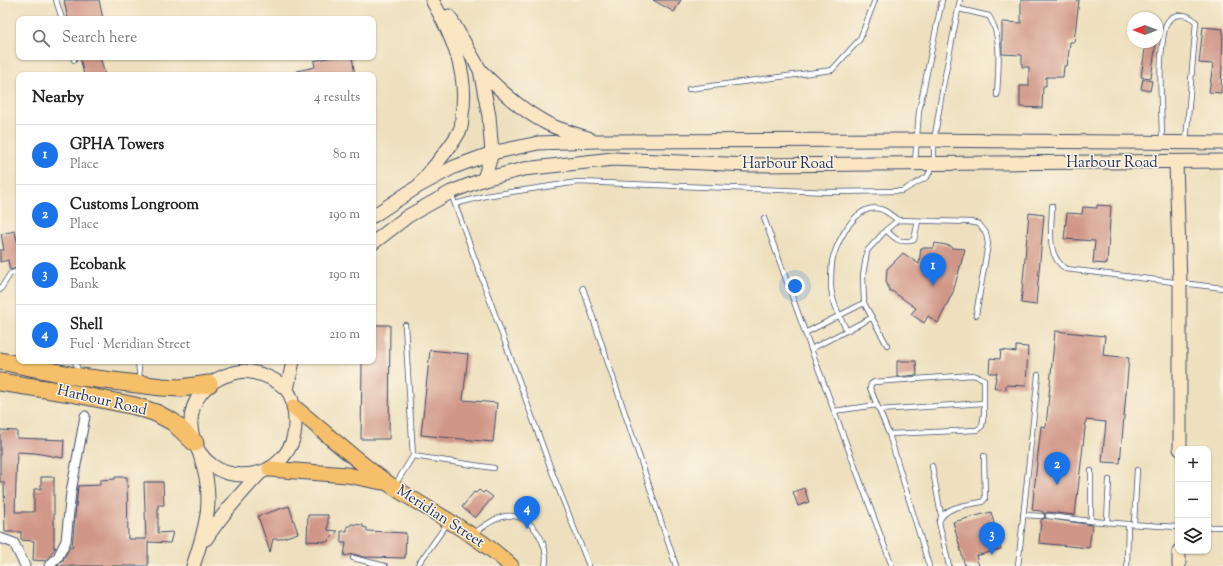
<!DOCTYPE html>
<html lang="en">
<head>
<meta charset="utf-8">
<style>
	body { margin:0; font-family:"Sorts Mill Goudy",serif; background:#f6f6f6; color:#222 }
	.controls { position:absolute; right:12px; bottom:12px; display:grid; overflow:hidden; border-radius:8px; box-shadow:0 1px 3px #0004 }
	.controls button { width:36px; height:36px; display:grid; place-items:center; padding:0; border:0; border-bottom:1px solid #e0e0e0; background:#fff; color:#222; font:20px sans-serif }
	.compass { position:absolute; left:1127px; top:12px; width:36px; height:36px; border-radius:50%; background:#fff; box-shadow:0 1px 3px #0004; rotate:270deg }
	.you { position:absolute; left:795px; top:286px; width:14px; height:14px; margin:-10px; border:3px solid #fff; border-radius:50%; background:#1a73e8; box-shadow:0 0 0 6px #1a73e833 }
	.badge { display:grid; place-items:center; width:26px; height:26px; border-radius:50%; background:#1a73e8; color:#fff; font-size:13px; font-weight:700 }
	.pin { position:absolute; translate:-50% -33px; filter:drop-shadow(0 1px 2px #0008) }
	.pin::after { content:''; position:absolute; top:21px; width:14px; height:12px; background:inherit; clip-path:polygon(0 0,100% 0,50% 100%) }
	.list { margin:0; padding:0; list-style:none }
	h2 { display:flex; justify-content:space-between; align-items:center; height:52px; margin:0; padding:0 16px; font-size:17px }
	h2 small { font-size:13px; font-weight:400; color:#767676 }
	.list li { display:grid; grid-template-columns:26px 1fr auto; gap:12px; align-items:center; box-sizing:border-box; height:60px; padding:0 16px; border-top:1px solid #e0e0e0 }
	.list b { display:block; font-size:15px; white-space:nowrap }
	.list p { margin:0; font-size:13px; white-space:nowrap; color:#767676 }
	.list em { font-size:13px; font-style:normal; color:#767676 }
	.icon { flex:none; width:22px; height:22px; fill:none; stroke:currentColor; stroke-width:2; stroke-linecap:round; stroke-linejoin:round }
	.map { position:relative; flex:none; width:1223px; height:566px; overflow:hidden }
	.search { position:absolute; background:#fff; box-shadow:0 1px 3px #0004; left:16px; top:16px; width:360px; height:44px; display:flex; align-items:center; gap:10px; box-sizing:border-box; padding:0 14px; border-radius:8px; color:#767676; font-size:15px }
	.panel { position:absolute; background:#fff; box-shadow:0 1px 3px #0004; left:16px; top:72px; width:360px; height:292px; border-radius:8px }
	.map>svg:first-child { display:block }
	.building { fill:#d09687 }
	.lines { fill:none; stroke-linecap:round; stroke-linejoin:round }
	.lane-casing { stroke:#3b4a6c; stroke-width:6 }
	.street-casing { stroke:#3b4a6c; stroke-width:11 }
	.secondary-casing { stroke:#3b4a6c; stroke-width:15 }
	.primary-casing { stroke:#3b4a6c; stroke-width:17 }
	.highway-casing { stroke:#3b4a6c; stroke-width:19 }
	.lane { stroke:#fff; stroke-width:4.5 }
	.street { stroke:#fff; stroke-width:9 }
	.secondary { stroke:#fbe6c4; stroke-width:13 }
	.primary { stroke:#f6c06b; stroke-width:15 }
	.highway { stroke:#f6c06b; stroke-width:17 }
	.labels { text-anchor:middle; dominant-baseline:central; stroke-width:3; stroke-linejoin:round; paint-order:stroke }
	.street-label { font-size:15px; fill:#1b2f5e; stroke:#fcf5e5 }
</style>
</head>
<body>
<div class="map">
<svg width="1223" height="566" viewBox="0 0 1223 566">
	<rect width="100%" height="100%" fill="#fcf5e5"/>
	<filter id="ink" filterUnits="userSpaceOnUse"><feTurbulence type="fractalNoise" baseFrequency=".025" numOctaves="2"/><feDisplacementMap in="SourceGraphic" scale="8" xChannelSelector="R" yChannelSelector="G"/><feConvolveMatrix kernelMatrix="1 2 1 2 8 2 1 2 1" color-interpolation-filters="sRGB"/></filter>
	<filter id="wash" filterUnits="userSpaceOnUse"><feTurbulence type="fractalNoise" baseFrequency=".012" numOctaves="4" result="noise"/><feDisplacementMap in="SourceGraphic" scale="16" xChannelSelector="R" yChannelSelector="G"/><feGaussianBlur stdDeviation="0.9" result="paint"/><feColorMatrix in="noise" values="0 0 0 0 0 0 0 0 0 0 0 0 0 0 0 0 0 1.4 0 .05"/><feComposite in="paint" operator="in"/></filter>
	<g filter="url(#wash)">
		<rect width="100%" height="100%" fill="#eee0be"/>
		<g id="blocks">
			<g class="building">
				<path d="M64 0H99L103 19H68Z"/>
				<path d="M653 0H681L674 12Z"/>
				<path d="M1021 0H1079L1074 42H1070L1067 66H1064L1063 77H1046V86H1043L1042 108 1020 107V86H1029V67H1022V55L1002 54V22L1021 23Z"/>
				<path d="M1203 27 1223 29 1221 93 1209 92 1213 64 1199 63Z"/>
				<path d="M1146 42H1156L1151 78 1141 77Z"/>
				<path d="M80 57H100L105 75H84Z"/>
				<path d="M331 57H352L355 75H298L297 71 315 67 314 61Z"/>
				<path d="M1143 79 1152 81 1150 91 1141 89Z"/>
				<path d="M1097 205 1111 206 1107 264 1093 263 1095 241 1064 239 1067 213 1082 214 1083 207 1097 208Z"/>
				<path d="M1029 213 1044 215 1036 305 1021 303Z"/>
				<path d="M15 231 19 249V267L10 270 8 260 0 262V250H4L1 234Z"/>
				<path d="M935 243 951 246V248L965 249 953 292 938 323 928 316 924 323 911 314 916 308 892 291 890 292 886 281 887 269 903 253 919 264 921 248H934Z"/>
				<path d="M373 325H390L389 439H361L362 361H373Z"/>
				<path d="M1055 331 1105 336 1103 355 1129 358 1120 463 1102 462 1106 422 1086 420 1075 515 1048 512 1045 514 1041 511 1032 510 1041 426 1046 427Z"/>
				<path d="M1016 346 1028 347 1026 386 1006 385V390L994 388 997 373H989L990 358 1000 359 1001 350 1016 352Z"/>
				<path d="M430 350 468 354 463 400 497 403 493 442 421 435Z"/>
				<path d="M897 361H916L917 375 897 377Z"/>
				<path d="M0 430 17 431V438L64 440 63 458 35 453 17 452 15 512H34V489H41V477H54V548L56 547 46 561 33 560 34 541 21 540V532H5L4 482H0Z"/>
				<path d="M115 477H127L128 539H146L144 482H163L164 505H158V533L173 532 170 543 148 542V566H57L63 560 70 547H72L78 486 100 485V480L115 479Z"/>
				<path d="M804 488 809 502 798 506 793 492Z"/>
				<path d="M479 490 483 493 485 491 493 497 475 518 462 507 474 492 476 493Z"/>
				<path d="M289 506 298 533 280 539H273L270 552 258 516Z"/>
				<path d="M991 512 1001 549 976 556 979 566H965L953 522Z"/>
				<path d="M308 515H328V530L338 531 327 542 307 541Z"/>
				<path d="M1045 518 1092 525 1089 548 1039 543 1041 520Z"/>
				<path d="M351 524 363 525V527L367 528V531L406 533 405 558 363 557 354 554 344 556 346 543H341V531H347V526H351Z"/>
			</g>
		</g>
	</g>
	<g filter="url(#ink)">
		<use href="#blocks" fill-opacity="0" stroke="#3b4a6c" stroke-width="1"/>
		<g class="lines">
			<defs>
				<g id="lane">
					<path d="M56 0 62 19"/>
					<path d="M959 9 989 16C1003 38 998 70 997 95"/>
					<path d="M73 57 74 60"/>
					<path d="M689 89 832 70 860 39 875 0"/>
					<path d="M1162 141C1162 104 1157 64 1165 28 1169 12 1187 12 1196 22L1186 141"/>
					<path d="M915 162 919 111 942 0"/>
					<path d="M451 193 455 204 485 196 578 182 830 192 902 191 927 177 934 164V141L943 86 960 0"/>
					<path d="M455 204 552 472 589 566"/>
					<path d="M1052 206C1052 228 1045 255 1066 269L1223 288"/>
					<path d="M764 218 811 349 892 566"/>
					<path d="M886 230C895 239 900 244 914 240L918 221"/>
					<path d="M583 288 676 566"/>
					<path d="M0 290 10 274 19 271"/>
					<path d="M405 325 413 456 494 468"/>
					<path d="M847 331C840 317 831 300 831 285 831 276 831 265 833 257 839 239 856 203 880 209 886 210 893 217 898 220"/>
					<path d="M805 333 864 303"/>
					<path d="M887 345 864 303 863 275 867 251 886 230 898 220 970 222 979 224 986 233 988 244 976 315"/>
					<path d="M811 349 871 318"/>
					<path d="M75 361 79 373"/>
					<path d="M138 361 140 381"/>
					<path d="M973 375 984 379V414L982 426 977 430 889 434 870 388 871 384 874 382Z"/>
					<path d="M879 410 984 403"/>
					<path d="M834 411 877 405"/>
					<path d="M889 434 929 566"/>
					<path d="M932 466 941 515"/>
					<path d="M1091 471V521L1128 524"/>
					<path d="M395 485 413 456"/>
					<path d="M1023 515 1042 516"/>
					<path d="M1048 516 1091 521"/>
					<path d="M1107 521 1109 480"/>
					<path d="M1134 524 1137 470"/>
					<path d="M1208 527H1223"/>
					<path d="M473 534C483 527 494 518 506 516 531 513 550 544 545 566"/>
					<path d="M353 558 385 566"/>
					<path d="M417 566 447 524"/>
					<path d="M949 566 939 522C944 506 968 505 982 502L985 499 984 456"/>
					<path d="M1018 566 1038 375"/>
					<path d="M1127 566 1128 524 1178 527"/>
				</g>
				<g id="street">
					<path d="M0 538 14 543 25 566"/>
					<path d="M49 566 58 557 66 541 71 492 85 416"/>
				</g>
				<g id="secondary">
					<path d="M449 16 480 70 489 116 492 153 484 179"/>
					<path d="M480 70C501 91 521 110 548 124 560 130 575 134 588 138"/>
					<path d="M1176 163 1180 283V449"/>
					<path d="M420 184C430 171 454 144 460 130 462 126 462 120 462 115 469 74 452 35 432 0"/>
					<path d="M373 216 417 187 454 167 492 153 538 143 596 141 917 140 1223 143"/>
					<path d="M373 243 408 216 451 192 484 179 524 169 613 159 749 165 1223 161"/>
					<path d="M245 371C260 373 275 378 286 389 296 400 297 429 292 442 286 457 273 470 257 473 184 490 160 381 245 371Z"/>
					<path d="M287 390 293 361"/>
					<path d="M206 539C222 514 241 493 261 472"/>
					<path d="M193 566C207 525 215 497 200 455"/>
					<path d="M1179 566V551"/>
				</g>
				<g id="primary">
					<path d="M294 407C326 433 357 462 392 486 431 512 476 533 511 566"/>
					<path d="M270 469 347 475 382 482"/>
				</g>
				<g id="highway">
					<path d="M0 361 80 377 162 387 181 388 209 384"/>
					<path d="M0 382 71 393 135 406 156 413 173 422 195 443"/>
				</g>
			</defs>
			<use href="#lane" class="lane-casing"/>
			<use href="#street" class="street-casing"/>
			<use href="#secondary" class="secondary-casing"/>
			<use href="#primary" class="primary-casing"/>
			<use href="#highway" class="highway-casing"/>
			<use href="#lane" class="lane"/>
			<use href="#street" class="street"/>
			<use href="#secondary" class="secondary"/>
			<use href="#primary" class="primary"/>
			<use href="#highway" class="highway"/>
		</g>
	</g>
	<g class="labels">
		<g class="street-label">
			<text x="1112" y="163">Harbour Road</text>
			<text x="788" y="164">Harbour Road</text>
			<text transform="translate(102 401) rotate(13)">Harbour Road</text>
			<text transform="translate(440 517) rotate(33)">Meridian Street</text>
		</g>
	</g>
</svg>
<div class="controls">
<button>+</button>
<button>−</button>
<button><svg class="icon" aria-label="layers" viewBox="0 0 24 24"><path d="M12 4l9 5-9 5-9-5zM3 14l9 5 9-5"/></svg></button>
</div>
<svg class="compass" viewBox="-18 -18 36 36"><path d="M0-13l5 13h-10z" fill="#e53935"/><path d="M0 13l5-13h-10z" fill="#767676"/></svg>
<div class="you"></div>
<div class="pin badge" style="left:933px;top:286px">1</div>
<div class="pin badge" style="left:1057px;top:485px">2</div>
<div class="pin badge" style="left:992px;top:555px">3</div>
<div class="pin badge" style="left:527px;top:529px">4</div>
<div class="search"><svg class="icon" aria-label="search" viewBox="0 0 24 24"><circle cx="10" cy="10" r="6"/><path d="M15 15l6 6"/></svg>Search here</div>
<section class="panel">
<h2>Nearby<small>4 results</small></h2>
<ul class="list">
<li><span class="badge">1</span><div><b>GPHA Towers</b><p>Place</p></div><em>80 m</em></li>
<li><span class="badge">2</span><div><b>Customs Longroom</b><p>Place</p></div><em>190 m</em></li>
<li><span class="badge">3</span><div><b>Ecobank</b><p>Bank</p></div><em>190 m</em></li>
<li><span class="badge">4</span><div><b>Shell</b><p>Fuel · Meridian Street</p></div><em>210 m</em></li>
</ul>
</section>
</div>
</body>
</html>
